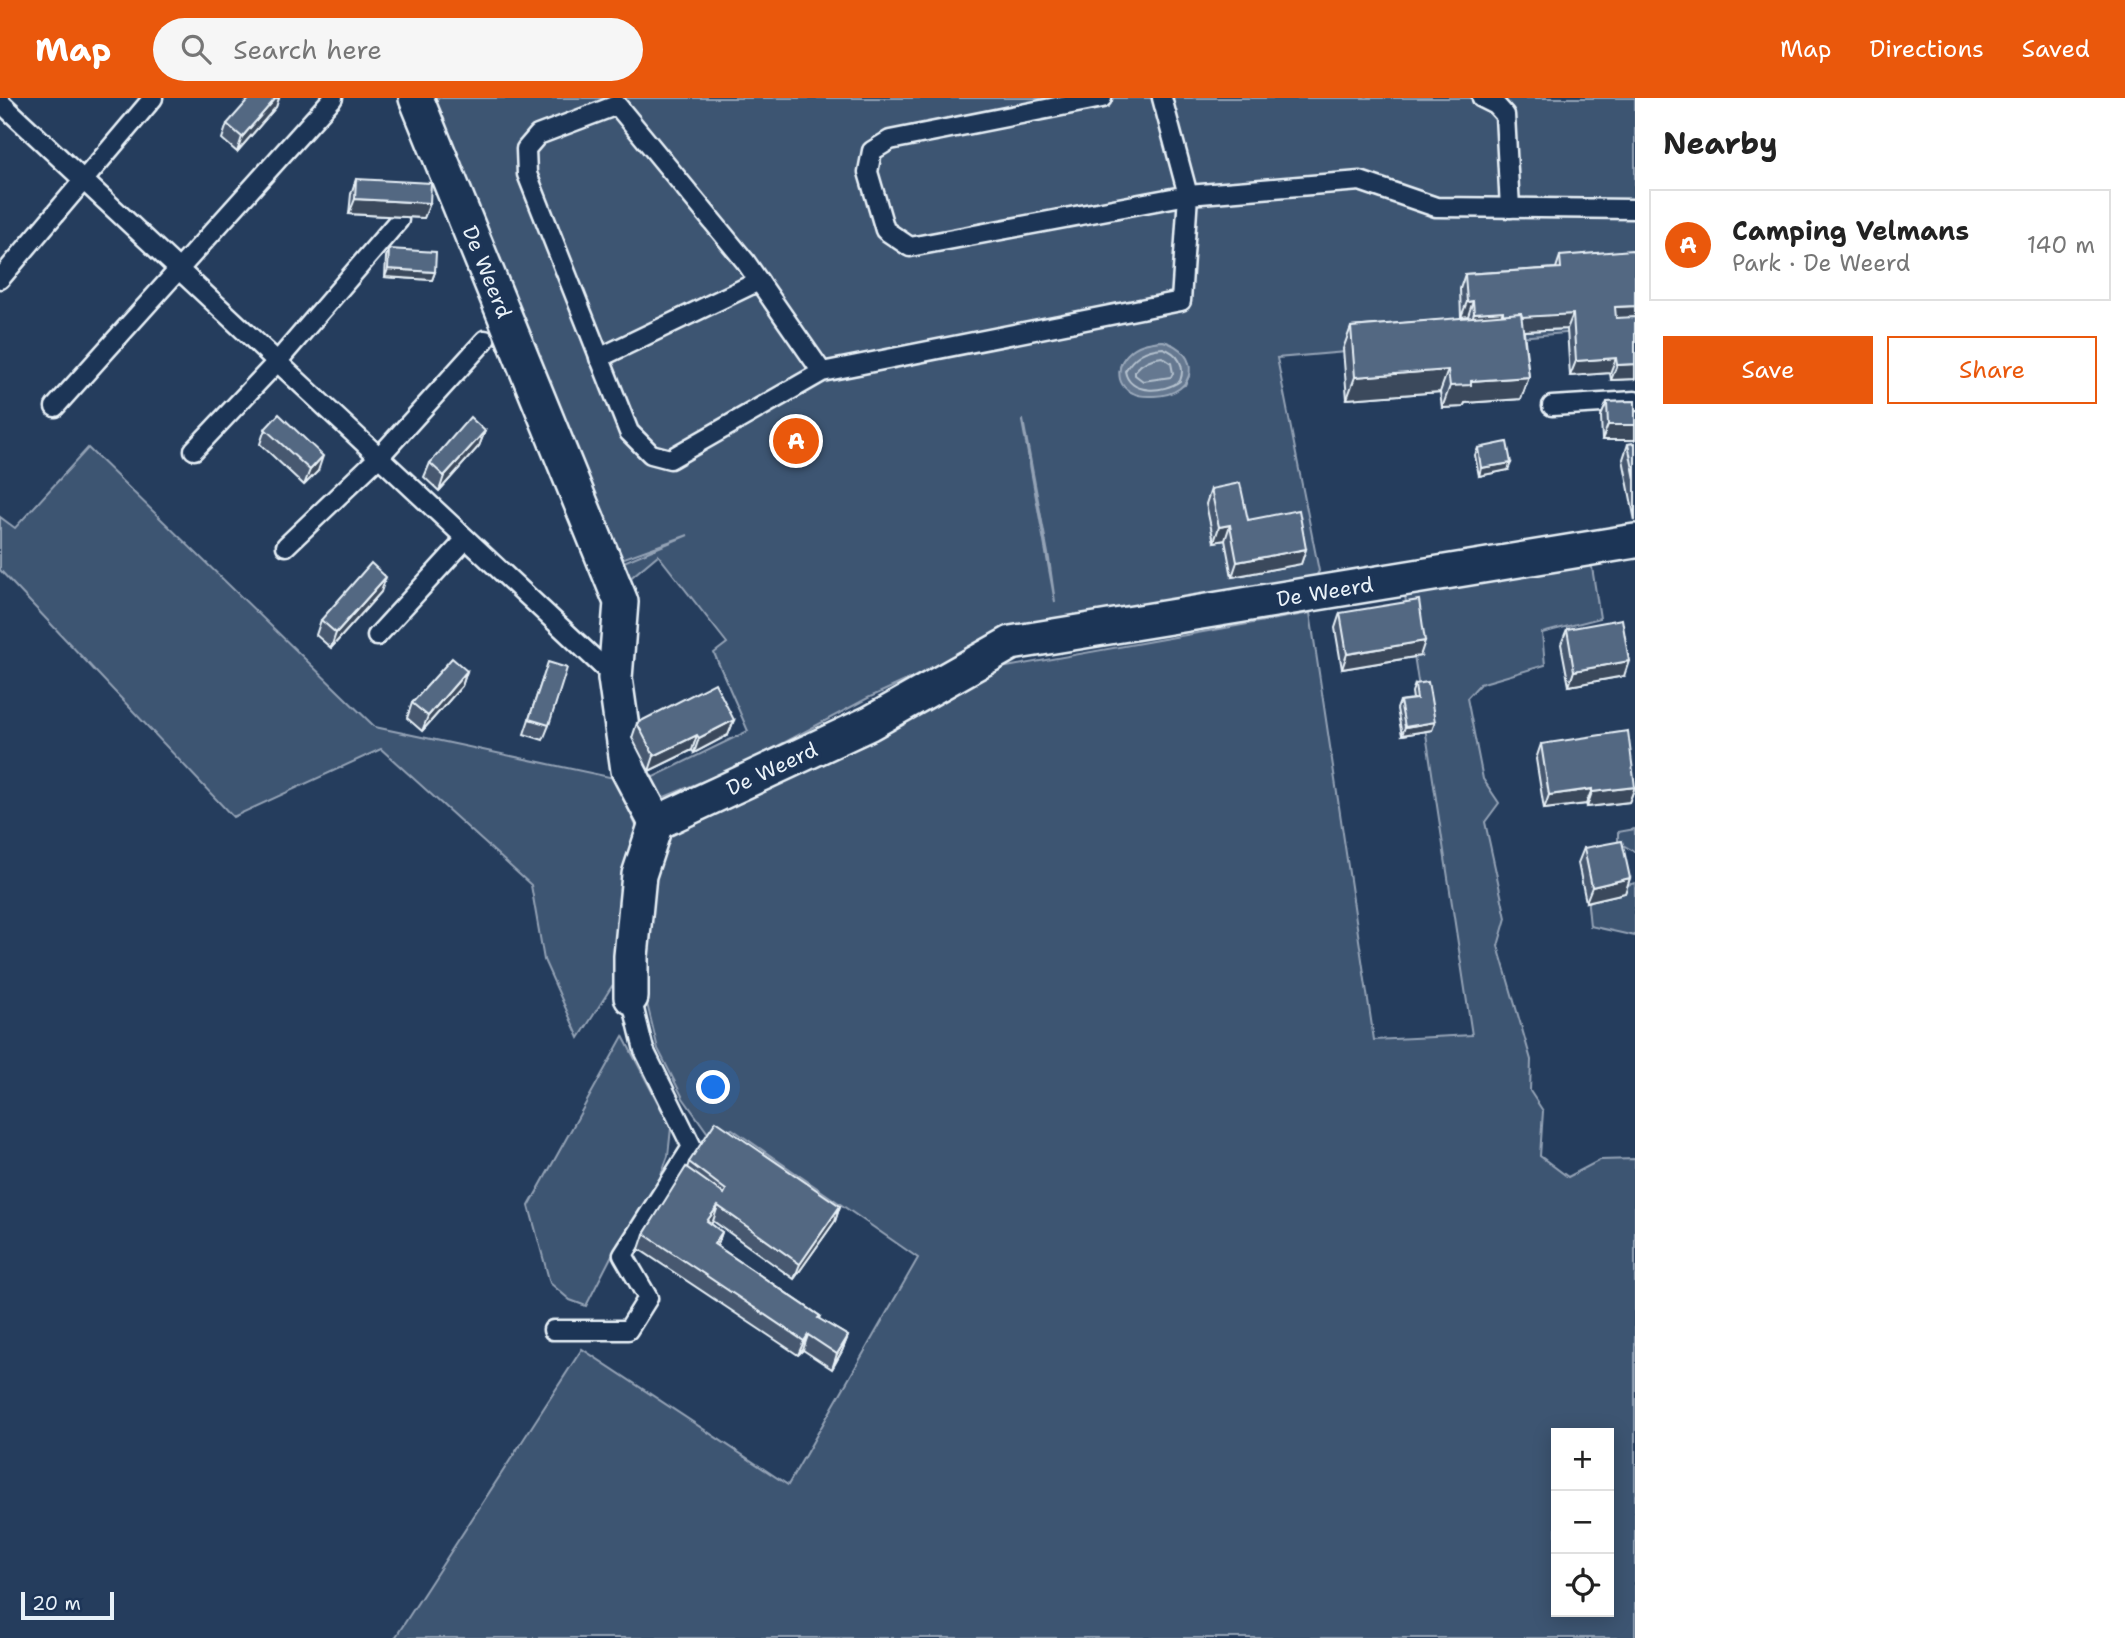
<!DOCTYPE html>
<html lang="en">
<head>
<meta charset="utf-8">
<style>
	body { margin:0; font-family:"Shantell Sans",sans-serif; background:#f6f6f6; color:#222 }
	.controls { position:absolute; right:21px; bottom:21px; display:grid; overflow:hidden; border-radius:0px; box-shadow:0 4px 18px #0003 }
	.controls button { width:63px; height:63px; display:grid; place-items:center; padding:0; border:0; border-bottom:2px solid #e0e0e0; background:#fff; color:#222; font:35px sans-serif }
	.scale { position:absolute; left:21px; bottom:18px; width:93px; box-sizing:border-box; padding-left:7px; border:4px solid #e8f1f8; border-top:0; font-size:19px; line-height:24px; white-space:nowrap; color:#e8f1f8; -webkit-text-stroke:5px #1d3557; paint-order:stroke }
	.you { position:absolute; left:714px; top:990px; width:24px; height:24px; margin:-18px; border:5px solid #fff; border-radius:50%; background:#1a73e8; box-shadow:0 0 0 10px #1a73e833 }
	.badge { display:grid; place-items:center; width:46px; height:46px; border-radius:50%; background:#ea580c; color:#fff; font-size:23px; font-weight:700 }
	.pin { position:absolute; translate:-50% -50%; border:4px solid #fff; box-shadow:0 2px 7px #0006 }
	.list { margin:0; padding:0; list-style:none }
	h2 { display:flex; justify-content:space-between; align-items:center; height:91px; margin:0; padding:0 28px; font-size:30px }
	h2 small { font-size:23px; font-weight:400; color:#767676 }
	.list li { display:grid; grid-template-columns:46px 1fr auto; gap:21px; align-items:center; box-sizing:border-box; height:112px; margin:0 14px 14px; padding:0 14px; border:2px solid #e0e0e0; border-radius:0px }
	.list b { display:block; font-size:26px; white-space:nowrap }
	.list p { margin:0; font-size:23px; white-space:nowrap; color:#767676 }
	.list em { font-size:23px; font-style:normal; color:#767676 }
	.actions { display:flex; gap:14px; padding:21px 28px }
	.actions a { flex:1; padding:16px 0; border:2px solid #ea580c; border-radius:0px; text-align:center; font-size:24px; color:#ea580c }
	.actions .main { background:#ea580c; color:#fff }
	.icon { flex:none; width:38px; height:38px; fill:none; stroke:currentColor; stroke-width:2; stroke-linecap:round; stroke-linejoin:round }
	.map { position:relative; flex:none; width:1635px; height:1540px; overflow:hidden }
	header { display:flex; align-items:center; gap:42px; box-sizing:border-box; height:98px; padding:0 35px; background:#ea580c; color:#fff }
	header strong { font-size:33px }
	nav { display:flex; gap:38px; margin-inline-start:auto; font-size:24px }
	.search { width:490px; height:63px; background:#f6f6f6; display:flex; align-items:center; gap:18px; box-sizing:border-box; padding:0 24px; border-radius:38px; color:#767676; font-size:26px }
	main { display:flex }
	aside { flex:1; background:#fff }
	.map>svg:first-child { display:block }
	.green { fill:#3e5472; stroke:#93a2b5; stroke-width:2; fill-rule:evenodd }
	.water { fill:#657890; stroke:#99a8ba; stroke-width:2 }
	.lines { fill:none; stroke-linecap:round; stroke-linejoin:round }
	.shore { stroke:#b4c1ce; stroke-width:2 }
	.service-casing { stroke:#e8f1f8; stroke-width:23 }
	.minor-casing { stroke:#e8f1f8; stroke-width:38 }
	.service { stroke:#1d3557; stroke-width:18 }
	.minor { stroke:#1d3557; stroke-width:33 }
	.wall { fill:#475970; stroke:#e8f1f8; stroke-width:2 }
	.shaded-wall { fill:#3a485b; stroke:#e8f1f8; stroke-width:2 }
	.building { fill:#536782; stroke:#e8f1f8; stroke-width:2 }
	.labels { text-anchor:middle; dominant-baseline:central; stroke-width:7; stroke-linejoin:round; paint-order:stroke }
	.street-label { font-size:21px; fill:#e8f1f8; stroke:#1d3557 }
</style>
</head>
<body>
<header>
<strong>Map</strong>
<div class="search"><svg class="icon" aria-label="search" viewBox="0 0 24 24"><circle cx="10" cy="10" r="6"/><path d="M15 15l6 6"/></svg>Search here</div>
<nav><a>Map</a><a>Directions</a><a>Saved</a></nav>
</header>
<main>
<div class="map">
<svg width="1635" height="1540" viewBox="0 0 1635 1540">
	<rect width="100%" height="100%" fill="#253d5d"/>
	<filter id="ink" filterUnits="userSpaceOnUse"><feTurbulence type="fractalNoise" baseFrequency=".0143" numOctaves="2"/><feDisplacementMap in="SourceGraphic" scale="14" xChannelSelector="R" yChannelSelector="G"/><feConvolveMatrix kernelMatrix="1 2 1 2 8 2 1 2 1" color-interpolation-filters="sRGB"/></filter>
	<g filter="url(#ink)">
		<g class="green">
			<path d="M427 0H1635V229L1277 260 1319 473 1314 482 1010 535 868 600 740 668 657 702 643 684 748 633 714 555 727 545 658 457 622 487 614 468 688 437 616 463ZM1163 243 1172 246 1189 278 1185 287 1129 294C1104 265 1134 245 1163 243ZM1023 322 1049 461 1055 504 1022 323Z"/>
			<path d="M88 350 375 629 619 681 624 702 639 734 619 877 579 940 544 862 531 787 381 651 233 719 0 472V419L15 430Z"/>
			<path d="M1591 463 1600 520 1542 535 1545 567 1480 586 1467 600 1483 681 1499 705 1485 724 1506 820 1498 848 1531 962 1530 993 1543 1013 1540 1058 1568 1079 1600 1062 1635 1061V1540H395L582 1251 788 1387 918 1160 732 1031 712 1041 683 1000 658 951 643 889 650 763 676 727 990 572 1310 515 1374 942 1472 937 1405 498ZM1556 1335H1609V1514H1556Z"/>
			<path d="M1635 731V754L1618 744V734Z"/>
			<path d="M1635 785V838L1590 828 1587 797Z"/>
			<path d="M623 938 671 1030 668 1058 659 1082 613 1155 586 1208 570 1202 550 1185 529 1108Z"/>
		</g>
		<path class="water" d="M1163 243C1202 254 1198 297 1154 298 1146 298 1140 299 1133 295 1113 286 1117 264 1132 252 1141 245 1152 244 1163 243Z"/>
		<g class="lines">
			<g class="shore">
				<path d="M1163 250C1178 255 1186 268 1180 283 1164 295 1129 297 1125 273 1134 258 1145 251 1163 250Z"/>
				<path d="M1162 259 1171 265 1173 275 1171 279 1143 283 1135 277V273C1142 264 1150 260 1162 259Z"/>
			</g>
			<defs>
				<g id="service">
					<path d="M1102 0 890 42 872 53 868 74 885 132 910 149 1188 97 1162 0"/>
					<path d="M1482 0 1496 7 1505 17 1510 110"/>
					<path d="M0 4 615 580"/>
					<path d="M0 181 153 0"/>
					<path d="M599 260 759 183"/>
					<path d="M822 274 745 163 617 7 538 37 526 51 527 76 629 334 651 356 670 361 822 274 1181 203 1188 97 1360 83 1436 109 1635 111"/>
					<path d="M1552 308 1635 303"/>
					<path d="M55 309 333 0"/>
					<path d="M194 352 277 264 399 122"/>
					<path d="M286 448 379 359 485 242"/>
					<path d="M377 538 466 441"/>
					<path d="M553 1232H628L648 1200 623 1157 692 1049 644 952 631 899"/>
				</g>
				<g id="minor">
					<path d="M416 0 621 504 615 580 628 672 656 725"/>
					<path d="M656 725 870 625 1011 545 1635 443"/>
					<path d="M631 899V858L639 777 656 725"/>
				</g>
			</defs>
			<use href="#service" class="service-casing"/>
			<use href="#minor" class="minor-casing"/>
			<use href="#service" class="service"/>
			<use href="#minor" class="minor"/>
		</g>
		<g class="wall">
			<path d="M276 0H279L276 9 237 54 222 41 227 26Z"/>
			<path d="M356 81 430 105 424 120 349 116 351 96Z"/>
			<path d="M389 151 435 174 432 182 385 179 386 159Z"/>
			<path d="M1560 158 1635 281 1611 282 1610 275 1570 278 1567 231 1524 233 1529 279 1521 301 1465 305 1463 309 1442 310 1440 294 1347 301 1343 251 1351 229 1468 220V218L1461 219 1460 191 1465 176 1556 170Z"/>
			<path d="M1635 303V342H1602L1601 318 1607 304Z"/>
			<path d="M265 331 318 373 304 387 260 346Z"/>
			<path d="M485 333 479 348 439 393 424 379 430 365Z"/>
			<path d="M1635 345V423L1623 361 1628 346Z"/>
			<path d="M1478 350 1508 372 1479 378 1475 357Z"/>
			<path d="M1211 391 1248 422 1306 451 1301 466 1232 479 1225 442 1214 444 1206 406Z"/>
			<path d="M381 494 331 550 316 537 321 522Z"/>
			<path d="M1340 515 1420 558 1342 571 1335 530Z"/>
			<path d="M1567 531 1624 578 1569 588 1561 546Z"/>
			<path d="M467 573 462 588 422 633 407 620 412 605Z"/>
			<path d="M543 579 549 627 543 642 524 636Z"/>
			<path d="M1415 586 1435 624 1432 632 1402 637 1397 611 1400 603 1413 601 1412 594Z"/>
			<path d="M734 622 728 637 694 655 692 652 649 673 632 640 637 625Z"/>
			<path d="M1541 646 1635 689 1629 704 1587 709 1586 706 1544 711 1536 661Z"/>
			<path d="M1584 750 1630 780 1625 795 1586 804 1578 765Z"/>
			<path d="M689 1064 840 1108 835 1123 794 1181 713 1123 711 1126 722 1134 717 1148 820 1218 819 1221 848 1238 842 1253 832 1271 803 1252 798 1257 639 1151 644 1136 687 1070Z"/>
		</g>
		<g class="shaded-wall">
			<path d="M276 0H279L276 9 237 54 242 39Z"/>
			<path d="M355 101 430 105 424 120 349 116Z"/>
			<path d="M388 171 435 174 432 182 385 179Z"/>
			<path d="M1473 203 1468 218 1461 219 1467 204Z"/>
			<path d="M1635 208V222L1610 224 1615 209Z"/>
			<path d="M1503 213 1497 228 1469 230 1474 215Z"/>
			<path d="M1573 216 1567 231 1498 234 1503 219Z"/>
			<path d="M1616 260 1610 275 1570 278 1576 263Z"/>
			<path d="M1635 266V281L1611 282 1617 267Z"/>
			<path d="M1448 272 1440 294 1347 301 1355 279Z"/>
			<path d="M1529 279 1521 301 1465 305 1463 309 1442 310 1450 288 1471 283Z"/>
			<path d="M1608 327H1635V342H1602Z"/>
			<path d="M485 333 479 348 439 393 444 378Z"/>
			<path d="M323 358 318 373 304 387 310 372Z"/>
			<path d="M1511 365 1508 372 1479 378 1481 370Z"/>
			<path d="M1230 427 1225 442 1214 444 1219 429Z"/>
			<path d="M1306 451 1301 466 1232 479 1237 464Z"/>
			<path d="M386 479 381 494 331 550 336 535Z"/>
			<path d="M1425 543 1420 558 1342 571 1347 556Z"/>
			<path d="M1629 563 1624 578 1569 588 1574 573Z"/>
			<path d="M467 573 462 588 422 633 428 618Z"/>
			<path d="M734 622 728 637 694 655 699 640Z"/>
			<path d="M1435 624 1432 632 1402 637 1405 629Z"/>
			<path d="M697 637 692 652 649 673 654 658Z"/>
			<path d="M1635 689 1629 704 1587 709 1592 694Z"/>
			<path d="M1592 691 1586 706 1544 711 1549 697Z"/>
			<path d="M1630 780 1625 795 1586 804 1592 789Z"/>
			<path d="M718 1108 713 1123 702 1138 707 1123Z"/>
			<path d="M840 1108 835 1123 794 1181 800 1166Z"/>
			<path d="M722 1134 717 1149 714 1146Z"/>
			<path d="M808 1237 803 1252 798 1257 804 1243Z"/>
			<path d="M848 1238 842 1253 832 1271 837 1256Z"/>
		</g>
		<g class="building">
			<path d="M250 0H276L242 39 227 26Z"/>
			<path d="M356 81 431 85 430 105 355 101Z"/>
			<path d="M389 151 436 154 435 174 388 171Z"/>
			<path d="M1632 152 1635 155V208L1615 209 1616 220 1635 219V266L1617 267 1616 260 1576 263 1573 216 1522 219 1521 215 1503 217V213L1474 215 1473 203 1467 204 1465 176 1561 170 1560 158Z"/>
			<path d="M1521 215 1529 279 1471 283V287L1450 288 1448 272 1355 279 1351 229Z"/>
			<path d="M1635 303V327H1608L1607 304Z"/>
			<path d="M279 316 323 358 310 372 265 331Z"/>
			<path d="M470 319 485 333 444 378 430 365Z"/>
			<path d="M1507 344 1511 365 1481 370 1478 350Z"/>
			<path d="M1635 345V381L1628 346Z"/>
			<path d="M1240 385 1248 422 1299 412 1306 451 1237 464 1230 427 1219 429 1211 391Z"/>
			<path d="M371 465 386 479 336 535 321 522Z"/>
			<path d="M1419 502 1425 543 1347 556 1340 515Z"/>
			<path d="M1622 521 1629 563 1574 573 1567 531Z"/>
			<path d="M452 560 467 573 428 618 412 605Z"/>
			<path d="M548 564 567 570 549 627 529 621Z"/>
			<path d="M1428 584 1435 624 1405 629 1400 603 1417 601 1415 586Z"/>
			<path d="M715 585 734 622 699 640 697 637 654 658 637 625Z"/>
			<path d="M1628 633 1635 689 1592 694V691L1549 697 1541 646Z"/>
			<path d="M1622 743 1630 780 1592 789 1584 750Z"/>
			<path d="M716 1023 840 1108 800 1166 718 1108 707 1123 722 1134 714 1146 820 1218 818 1220 848 1238 837 1256 808 1237 804 1243 644 1136 686 1069 724 1096 726 1092 689 1064Z"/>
		</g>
	</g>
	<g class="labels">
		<g class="street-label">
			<text transform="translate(487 174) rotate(68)">De Weerd</text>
			<text transform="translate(1325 494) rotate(-9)">De Weerd</text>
			<text transform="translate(772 671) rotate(-25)">De Weerd</text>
		</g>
	</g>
</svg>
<div class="controls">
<button>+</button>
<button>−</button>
<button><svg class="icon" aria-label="locate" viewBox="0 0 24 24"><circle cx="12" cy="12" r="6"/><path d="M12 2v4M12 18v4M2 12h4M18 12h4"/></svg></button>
</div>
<div class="scale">20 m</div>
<div class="you"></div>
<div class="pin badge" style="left:796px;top:343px">A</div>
</div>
<aside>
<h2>Nearby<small></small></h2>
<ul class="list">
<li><span class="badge">A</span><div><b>Camping Velmans</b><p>Park · De Weerd</p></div><em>140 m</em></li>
</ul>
<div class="actions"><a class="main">Save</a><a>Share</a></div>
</aside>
</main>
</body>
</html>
